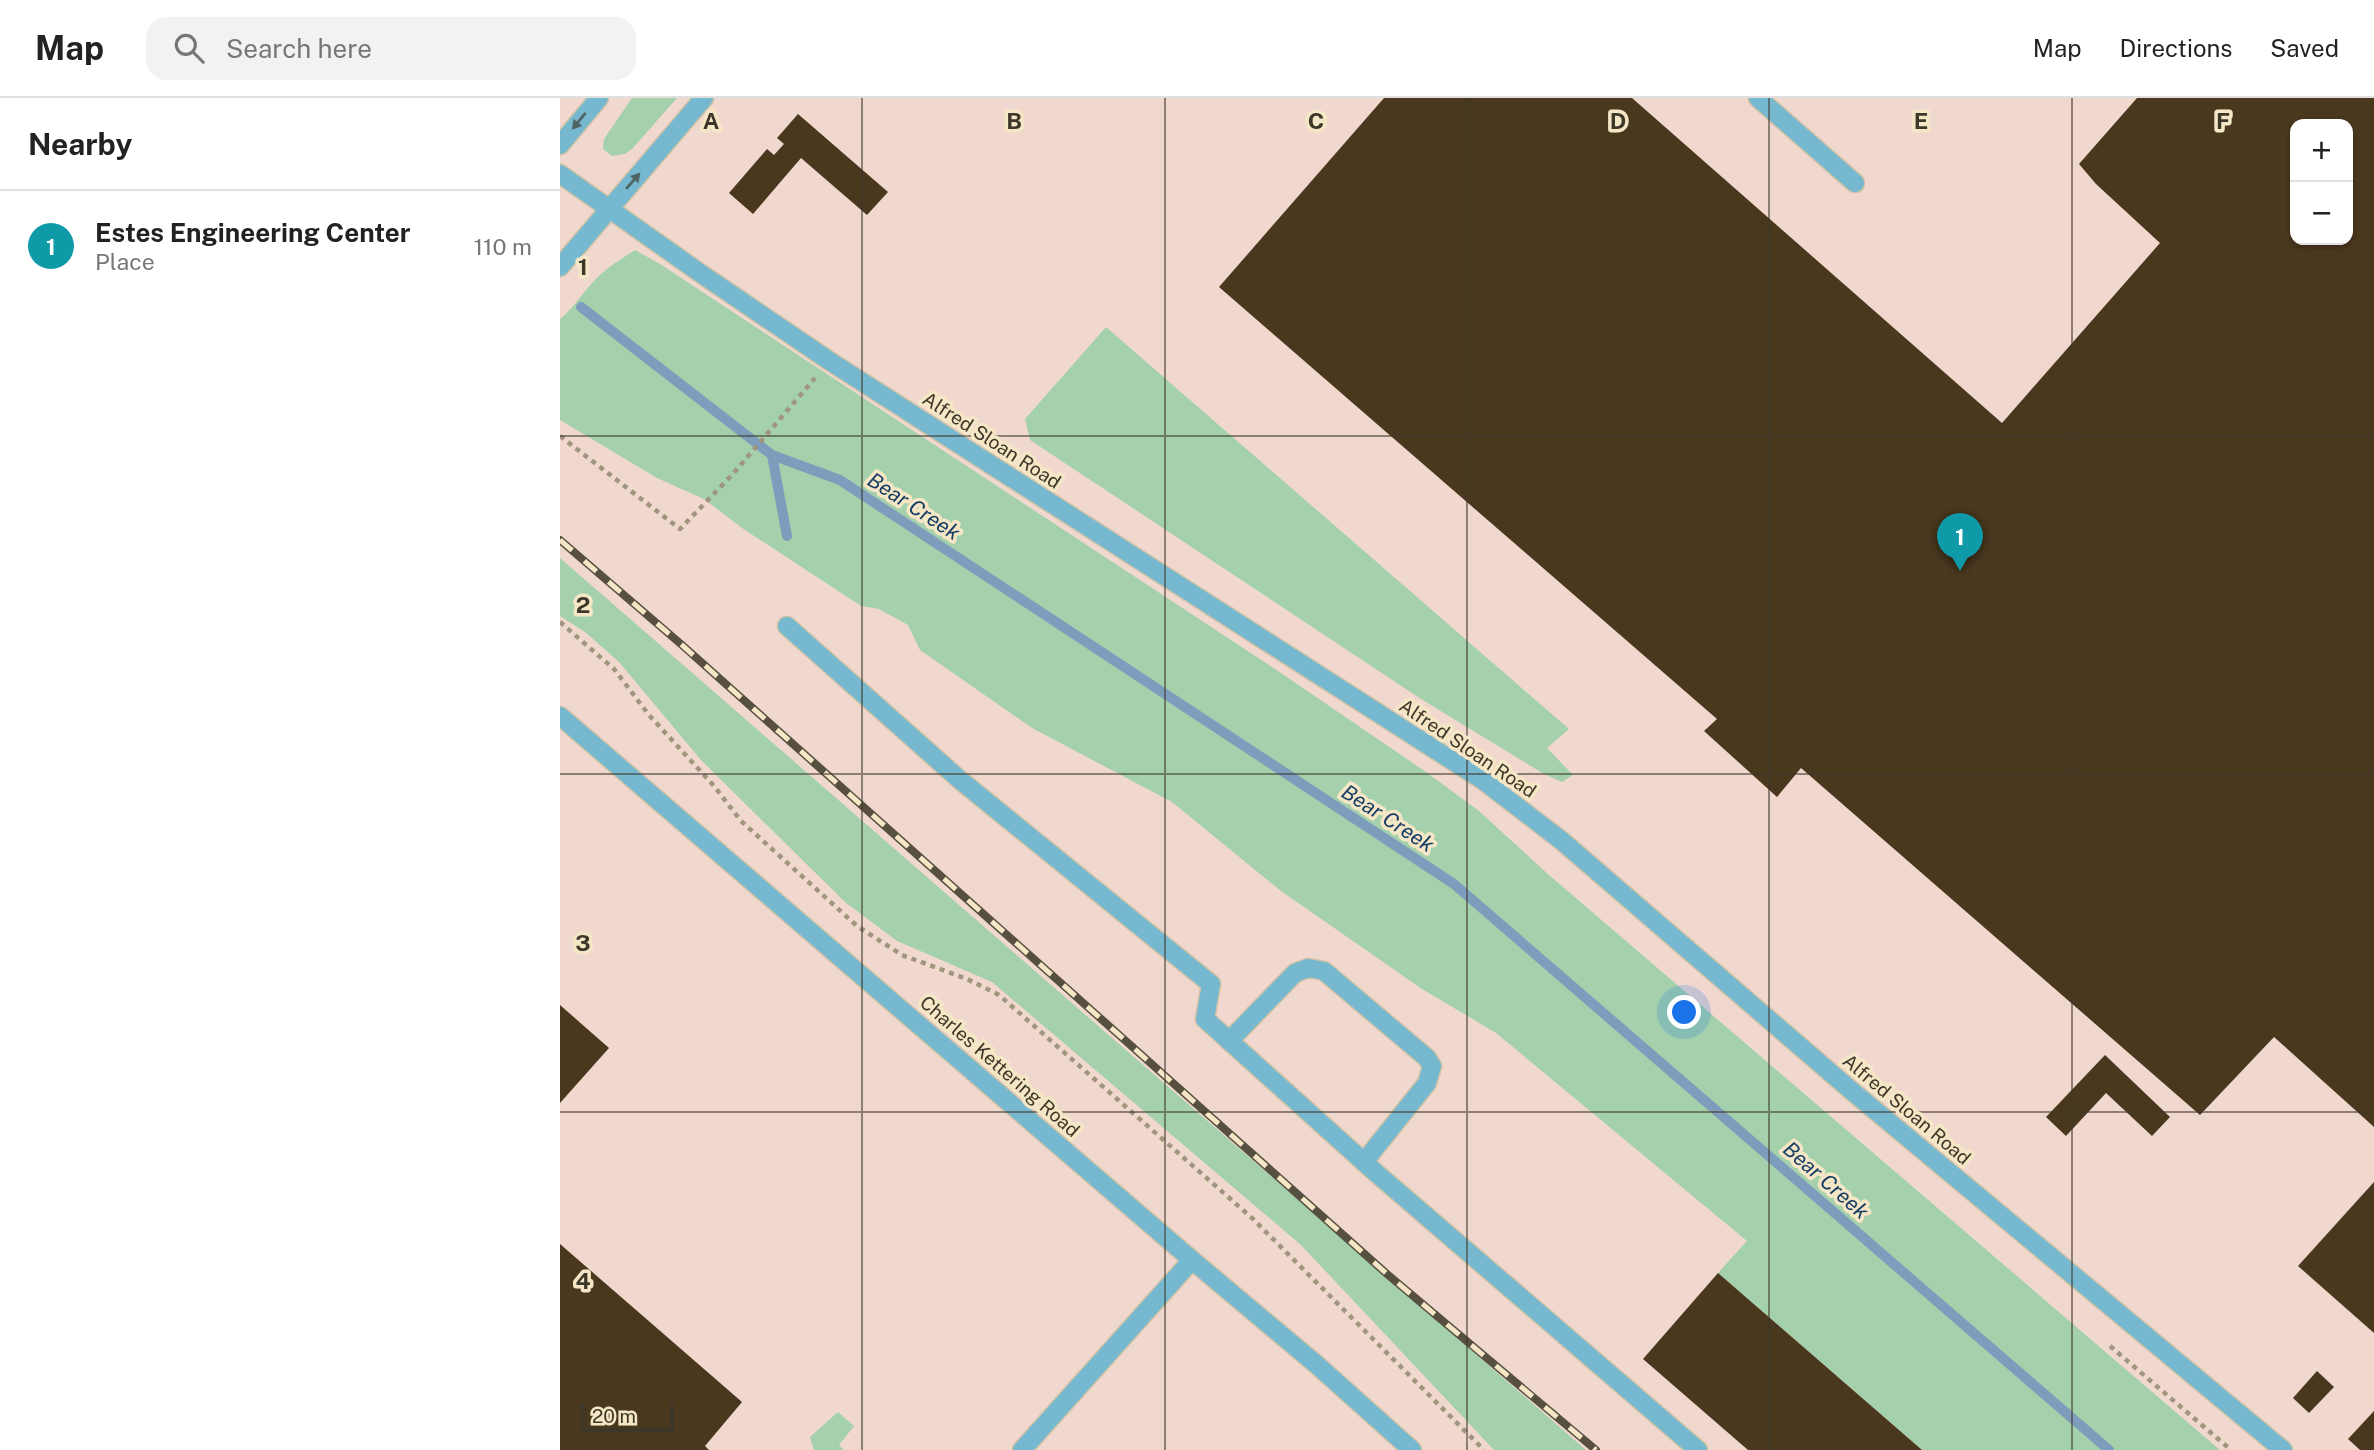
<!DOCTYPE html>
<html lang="en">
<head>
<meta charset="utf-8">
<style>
	body { margin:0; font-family:"Public Sans",sans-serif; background:#f2f2f2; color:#222 }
	.controls { position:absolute; right:21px; top:21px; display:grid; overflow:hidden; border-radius:14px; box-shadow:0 2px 5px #0004 }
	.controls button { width:63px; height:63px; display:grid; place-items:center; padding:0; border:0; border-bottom:2px solid #e0e0e0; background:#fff; color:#222; font:35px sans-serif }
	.scale { position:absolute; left:21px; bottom:18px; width:93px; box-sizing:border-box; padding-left:7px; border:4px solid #3d372a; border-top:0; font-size:19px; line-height:24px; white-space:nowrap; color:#3d372a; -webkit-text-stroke:5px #f5e7c5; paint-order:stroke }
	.you { position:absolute; left:1125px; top:915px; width:24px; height:24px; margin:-18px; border:5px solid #fff; border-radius:50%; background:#1a73e8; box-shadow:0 0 0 10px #1a73e833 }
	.badge { display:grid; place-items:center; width:46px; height:46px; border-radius:50%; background:#c5375f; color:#fff; font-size:23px; font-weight:700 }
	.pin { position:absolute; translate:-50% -58px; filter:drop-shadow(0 2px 4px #0008) }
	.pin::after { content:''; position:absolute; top:37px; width:24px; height:21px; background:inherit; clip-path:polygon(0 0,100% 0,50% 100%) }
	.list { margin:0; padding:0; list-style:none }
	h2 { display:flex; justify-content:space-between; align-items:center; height:91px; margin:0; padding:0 28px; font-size:30px }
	h2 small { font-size:23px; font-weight:400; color:#767676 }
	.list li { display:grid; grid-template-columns:46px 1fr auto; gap:21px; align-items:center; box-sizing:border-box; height:112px; padding:0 28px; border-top:2px solid #e0e0e0 }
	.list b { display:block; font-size:26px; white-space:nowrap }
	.list p { margin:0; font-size:23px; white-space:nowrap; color:#767676 }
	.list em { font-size:23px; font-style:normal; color:#767676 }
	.icon { flex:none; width:38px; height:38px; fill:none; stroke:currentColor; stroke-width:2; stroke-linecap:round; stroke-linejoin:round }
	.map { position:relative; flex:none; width:1814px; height:1352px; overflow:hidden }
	header { display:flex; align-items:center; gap:42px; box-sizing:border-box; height:98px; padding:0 35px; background:#fff; border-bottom:2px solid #e0e0e0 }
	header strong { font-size:33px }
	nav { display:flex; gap:38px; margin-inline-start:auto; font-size:24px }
	.search { width:490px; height:63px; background:#f2f2f2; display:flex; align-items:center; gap:18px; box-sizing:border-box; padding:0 24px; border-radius:21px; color:#767676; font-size:26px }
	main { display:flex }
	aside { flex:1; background:#fff }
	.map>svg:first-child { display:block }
	.commercial { fill:#f1d8cf; fill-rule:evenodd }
	.green { fill:#a4d0ab }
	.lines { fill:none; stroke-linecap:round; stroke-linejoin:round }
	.stream { stroke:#7e9cbc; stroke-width:10 }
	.building { fill:#49371e; fill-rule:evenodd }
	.lane-casing { stroke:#d0c4a6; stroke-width:21 }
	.path { stroke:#a0967e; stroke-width:4.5; stroke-dasharray:5 5; stroke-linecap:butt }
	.lane { stroke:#75b8d0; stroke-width:18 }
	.rail-casing { stroke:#575040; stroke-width:8 }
	.rail { stroke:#f5e7c5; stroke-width:5; stroke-dasharray:16; stroke-linecap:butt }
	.oneway { fill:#516464 }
	.grid { fill:none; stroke:#3d372a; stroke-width:2; stroke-opacity:0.55 }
	.labels { text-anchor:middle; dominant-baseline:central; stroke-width:7; stroke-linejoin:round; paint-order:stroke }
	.street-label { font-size:19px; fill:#3d372a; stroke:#f5e7c5 }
	.water-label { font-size:21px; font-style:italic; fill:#163e66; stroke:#f5e7c5 }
	.grid-label { font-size:23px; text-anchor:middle; font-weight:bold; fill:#3d372a; stroke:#f5e7c5; stroke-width:7; stroke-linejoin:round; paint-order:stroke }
</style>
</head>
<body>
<header>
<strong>Map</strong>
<div class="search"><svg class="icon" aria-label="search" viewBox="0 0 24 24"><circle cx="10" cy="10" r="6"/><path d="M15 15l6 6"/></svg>Search here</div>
<nav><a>Map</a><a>Directions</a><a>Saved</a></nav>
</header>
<main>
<aside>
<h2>Nearby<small></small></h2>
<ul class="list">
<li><span class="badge" style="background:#0f9aa8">1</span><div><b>Estes Engineering Center</b><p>Place</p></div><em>110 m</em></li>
</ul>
</aside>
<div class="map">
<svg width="1814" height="1352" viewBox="0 0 1814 1352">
	<rect width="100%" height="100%" fill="#f5e7c5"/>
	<path class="commercial" d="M0 0H1814V1352H0ZM1735 26H1788V142H1735Z"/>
	<g class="green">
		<path d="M72 0H117L73 50 65 56 52 58 43 51 44 41Z"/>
		<path d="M75 152 100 166 718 573 866 674 919 713 989 777 1660 1352H1362L1158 1175 1187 1143 936 935 862 891 721 793 612 704 472 630 360 552 348 527 319 511 301 508 182 430 144 401 97 380 0 322V221C14 210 22 195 34 183 46 170 61 161 75 152Z"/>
		<path d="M546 229 1009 631 987 650 1013 677 1002 684 984 676 861 601 470 342 465 321Z"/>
		<path d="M0 460 1026 1352H934L741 1147 432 884 337 843 285 804 141 662 59 564 25 534 0 518Z"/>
		<path d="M278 1314 294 1328 279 1347 284 1352H254L250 1339Z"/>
	</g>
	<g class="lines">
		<g class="stream">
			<path d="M21 209 212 357 280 382 894 786 1549 1352"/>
			<path d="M212 357 227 438"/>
		</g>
	</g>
	<g class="building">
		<path d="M824 0H1072L1442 325 1600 145 1536 86 1519 66 1577 0H1814V1029L1714 939 1640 1017 1241 670 1217 699 1144 633 1157 621 659 189ZM1735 26H1788V142H1735Z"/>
		<path d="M238 16 328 94 307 117 241 60 193 116 169 95 207 51 214 57 224 46 217 40Z"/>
		<path d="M0 907 49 950 0 1005Z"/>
		<path d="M1545 957 1610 1019 1592 1038 1546 995 1506 1038 1486 1019Z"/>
		<path d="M1814 1084V1235L1738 1168Z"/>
		<path d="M0 1146 182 1304 145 1348 149 1352H0Z"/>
		<path d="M1158 1175 1362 1352H1188L1083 1261Z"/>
		<path d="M1757 1273 1774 1289 1749 1315 1733 1300Z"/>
		<path d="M1814 1313V1352H1800L1788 1341Z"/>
	</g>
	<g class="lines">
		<defs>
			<g id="lane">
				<path d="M1198 0 1295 85"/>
				<path d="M0 47 39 0"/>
				<path d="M0 76 140 175 268 262 924 683 1002 743 1293 994 1723 1352"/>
				<path d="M0 169 144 0"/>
				<path d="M227 528 400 682 651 886 645 921 815 1074 1138 1352"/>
				<path d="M0 618 632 1162 757 1267 852 1352"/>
				<path d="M669 943 735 875 748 870 764 873 867 960 872 968 867 985 804 1064"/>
				<path d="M462 1352 632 1162"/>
			</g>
		</defs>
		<use href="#lane" class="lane-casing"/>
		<g class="path">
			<path d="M0 338 120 431 172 377 255 280"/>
			<path d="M0 524 54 571 89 617 154 688 181 723 297 828 342 857 407 881 439 897 692 1120 924 1352"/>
			<path d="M1550 1248 1671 1352"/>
		</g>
		<use href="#lane" class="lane"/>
		<defs>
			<path id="rail" d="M0 442 122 547 827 1176 1036 1352"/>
		</defs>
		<use href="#rail" class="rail-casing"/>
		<use href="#rail" class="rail"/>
	</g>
	<defs><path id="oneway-solid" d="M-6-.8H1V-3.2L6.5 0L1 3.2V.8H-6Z" transform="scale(1.75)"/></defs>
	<g class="oneway">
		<use href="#oneway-solid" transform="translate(19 23) rotate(129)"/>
		<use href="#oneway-solid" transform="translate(73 83) rotate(-49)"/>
	</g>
	<path class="grid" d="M302 0V1352M605 0V1352M907 0V1352M1209 0V1352M1512 0V1352M0 338H1814M0 676H1814M0 1014H1814"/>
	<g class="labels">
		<g class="street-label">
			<text transform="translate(432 342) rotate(33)">Alfred Sloan Road</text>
			<text transform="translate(908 650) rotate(34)">Alfred Sloan Road</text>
			<text transform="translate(440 968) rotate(41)">Charles Kettering Road</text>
			<text transform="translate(1347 1011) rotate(40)">Alfred Sloan Road</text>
		</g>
		<g class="water-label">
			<text transform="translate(354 408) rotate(33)">Bear Creek</text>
			<text transform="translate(828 720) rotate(33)">Bear Creek</text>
			<text transform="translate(1266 1082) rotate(41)">Bear Creek</text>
		</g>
	</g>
	<g class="grid-label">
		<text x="151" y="31">A</text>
		<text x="454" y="31">B</text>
		<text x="756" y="31">C</text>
		<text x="1058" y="31">D</text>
		<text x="1361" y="31">E</text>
		<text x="1663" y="31">F</text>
		<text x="23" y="177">1</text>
		<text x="23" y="515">2</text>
		<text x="23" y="853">3</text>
		<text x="23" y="1191">4</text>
	</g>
</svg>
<div class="controls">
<button>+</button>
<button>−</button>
</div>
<div class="scale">20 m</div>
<div class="you"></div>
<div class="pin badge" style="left:1400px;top:473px;background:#0f9aa8">1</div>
</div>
</main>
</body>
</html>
